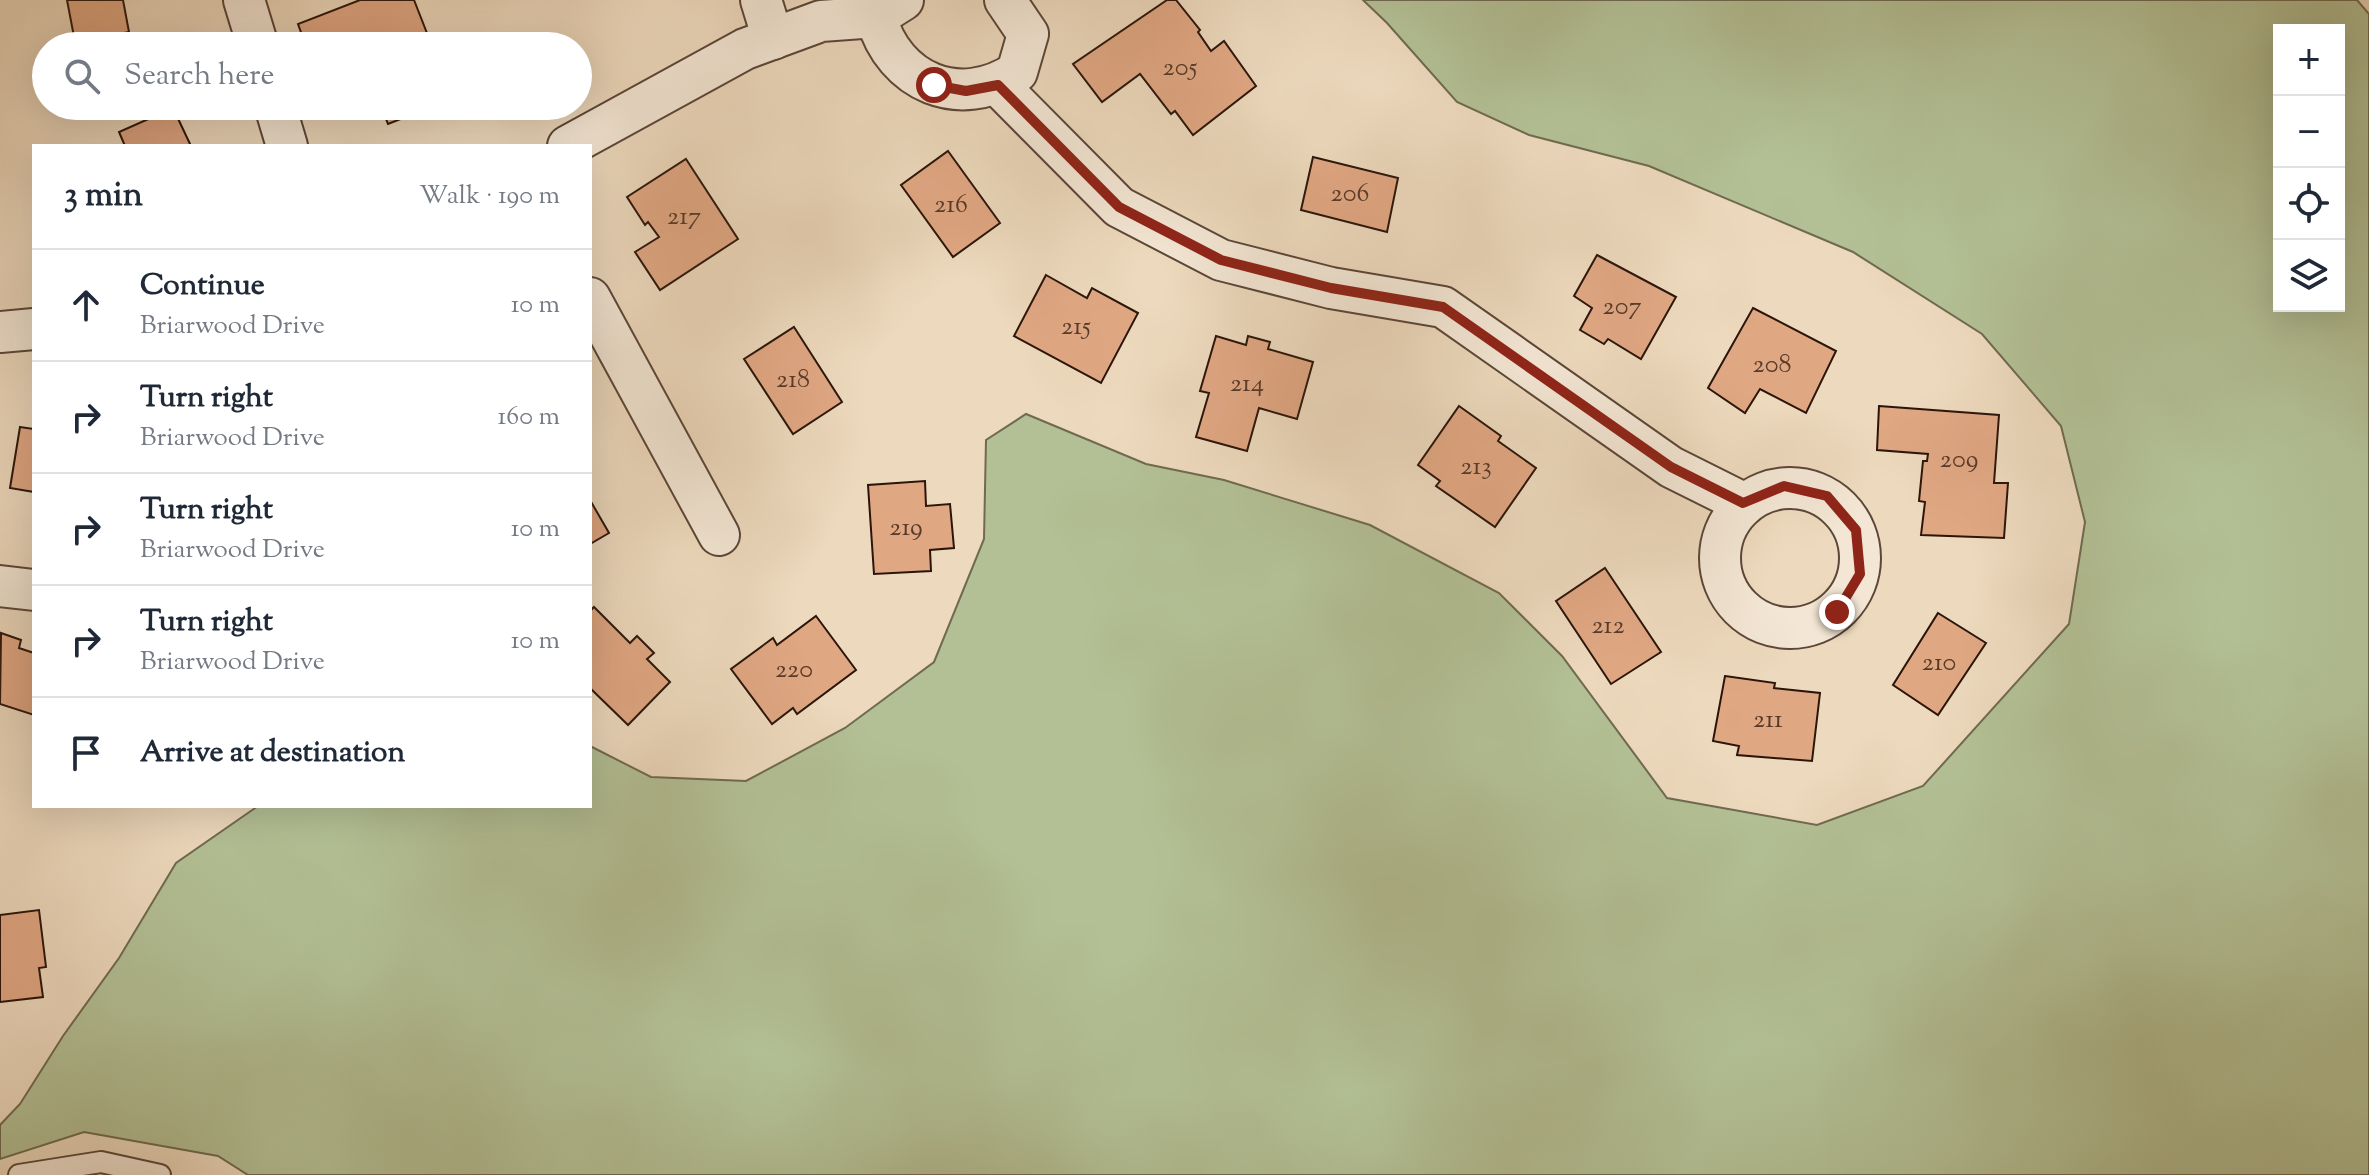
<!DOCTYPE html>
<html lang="en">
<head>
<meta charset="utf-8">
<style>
	body { margin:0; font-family:"Sorts Mill Goudy",serif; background:#f6f6f7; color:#1f2937 }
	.controls { position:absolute; right:24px; top:24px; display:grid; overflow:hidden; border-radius:0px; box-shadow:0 8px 32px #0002 }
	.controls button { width:72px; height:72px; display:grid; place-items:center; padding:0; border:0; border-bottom:2px solid #e0e1e3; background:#fff; color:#1f2937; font:40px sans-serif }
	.stop { position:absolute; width:24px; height:24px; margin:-18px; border:6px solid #8f2418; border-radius:50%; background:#fff }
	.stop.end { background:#8f2418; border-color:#fff; box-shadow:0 2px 8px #0008 }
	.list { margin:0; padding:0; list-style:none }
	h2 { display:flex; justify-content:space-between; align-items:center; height:104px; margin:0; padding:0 32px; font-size:34px }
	h2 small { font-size:26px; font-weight:400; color:#747a83 }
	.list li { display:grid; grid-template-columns:52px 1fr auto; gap:24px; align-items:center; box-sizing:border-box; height:112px; padding:0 32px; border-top:2px solid #e0e1e3 }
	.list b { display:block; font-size:30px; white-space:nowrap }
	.list p { margin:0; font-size:26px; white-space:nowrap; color:#747a83 }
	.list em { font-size:26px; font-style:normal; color:#747a83 }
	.icon { flex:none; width:44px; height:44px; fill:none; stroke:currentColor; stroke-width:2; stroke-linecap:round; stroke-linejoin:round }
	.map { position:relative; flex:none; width:2369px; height:1175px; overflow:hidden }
	.search { position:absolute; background:#fff; box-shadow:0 8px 32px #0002; left:32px; top:32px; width:560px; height:88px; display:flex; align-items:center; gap:20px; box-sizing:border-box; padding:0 28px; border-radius:44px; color:#747a83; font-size:30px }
	.panel { position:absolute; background:#fff; box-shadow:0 8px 32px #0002; left:32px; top:144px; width:560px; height:664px; border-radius:0px }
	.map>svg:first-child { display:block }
	.green { fill:#b3c095; stroke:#6f6a50; stroke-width:2; fill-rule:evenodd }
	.building { fill:#e0a783; stroke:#2b150b; stroke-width:2 }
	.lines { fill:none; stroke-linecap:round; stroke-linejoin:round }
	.lane-casing { stroke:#5c4638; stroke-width:24 }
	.street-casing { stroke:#5c4638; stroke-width:44 }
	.lane { stroke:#f3e6d4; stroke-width:20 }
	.street { stroke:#f3e6d4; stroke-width:40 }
	.route { stroke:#8f2418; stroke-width:10 }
	.labels { text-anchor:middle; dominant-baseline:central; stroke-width:7; stroke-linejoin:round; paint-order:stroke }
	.number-label { font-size:26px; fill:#583a29 }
</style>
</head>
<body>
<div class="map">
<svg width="2369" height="1175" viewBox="0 0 2369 1175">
	<rect width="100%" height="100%" fill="#edd9bd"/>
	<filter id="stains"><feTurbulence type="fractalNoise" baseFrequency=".0025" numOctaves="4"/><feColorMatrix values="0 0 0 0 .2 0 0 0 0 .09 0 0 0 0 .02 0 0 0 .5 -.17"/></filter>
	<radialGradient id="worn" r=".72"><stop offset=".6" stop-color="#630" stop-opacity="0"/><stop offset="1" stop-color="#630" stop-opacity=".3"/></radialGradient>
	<path class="green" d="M1363 0H2357L2369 14V1175H248L218 1156 84 1132 0 1159V1125L20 1104 63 1036 119 958 176 863 258 806H590V746L651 777 746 781 845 728 934 662 984 539 986 440 1026 414 1146 464 1224 480 1370 525 1499 593 1562 656 1667 798 1817 825 1923 786 2069 624 2085 522 2061 426 1982 334 1853 252 1649 166 1529 135 1457 102 1387 23ZM2279 30H2339V306H2279Z"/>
	<g class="building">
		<path d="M67 0H123L129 32 75 42Z"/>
		<path d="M360 0H414L432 46H306L298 24Z"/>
		<path d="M1167 0H1176L1200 30 1198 32 1211 51 1224 41 1256 86 1193 135 1175 111 1171 114 1140 74 1102 102 1073 64Z"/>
		<path d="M381 106H434L388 124Z"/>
		<path d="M173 108 191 146H125L119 132Z"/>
		<path d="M948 151 1000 223 953 257 901 185Z"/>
		<path d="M1313 157 1398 178 1387 232 1301 210Z"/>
		<path d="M686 159 738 239 660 290 635 252 659 237 648 222 645 225 627 197Z"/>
		<path d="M1597 255 1676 297 1641 359 1608 339 1604 344 1580 330 1592 308 1574 296Z"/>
		<path d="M1046 275 1087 298 1092 288 1138 313 1101 383 1014 336Z"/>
		<path d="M1753 308 1836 351 1806 413 1760 389 1745 413 1708 388Z"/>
		<path d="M794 327 842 402 793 434 744 359Z"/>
		<path d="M1216 336 1246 345 1248 336 1270 342 1268 349 1313 362 1297 419 1259 408 1247 451 1196 437 1209 393 1200 391Z"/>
		<path d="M1459 406 1501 436 1498 441 1536 468 1495 527 1436 486 1440 481 1418 465Z"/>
		<path d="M1879 406 1999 415 1994 483H2008L2004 538 1921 535 1925 502 1919 501 1923 461H1927L1928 454 1877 450Z"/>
		<path d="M20 427 34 429V492L10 488Z"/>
		<path d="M925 481 926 506 950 504 954 548 930 550 931 571 874 574 868 485Z"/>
		<path d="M590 500 609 533 590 544Z"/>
		<path d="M1605 568 1661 652 1611 684 1556 601Z"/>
		<path d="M594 607 630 643 637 636 654 653 647 659 670 682 628 725 590 688V611Z"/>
		<path d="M1938 613 1986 643 1938 715 1893 685Z"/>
		<path d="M816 616 856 670 797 714 793 708 772 724 731 669 773 638 777 645Z"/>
		<path d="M1 633 21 640 19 648 34 653V715L0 704Z"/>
		<path d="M1725 676 1775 683 1774 688 1820 693 1812 761 1737 755 1739 746 1713 741Z"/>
		<path d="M39 910 46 967 39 968 43 997 0 1002V915Z"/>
	</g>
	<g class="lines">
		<defs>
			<path id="lane" d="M19 1175 101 1162 160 1175"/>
			<g id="street">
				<path d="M244 0 258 46"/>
				<path d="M761 0 773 39"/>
				<path d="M876 17C894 83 960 110 1017 72L1028 34 1005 0"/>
				<path d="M998 85 1119 207 1221 260 1331 288 1443 307 1671 467 1743 503"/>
				<path d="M275 106 287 146"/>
				<path d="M568 146 745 49 821 21 876 17 903 0"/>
				<path d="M590 298 719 535"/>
				<path d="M0 332 34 329"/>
				<circle cx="1790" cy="558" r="70"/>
				<path d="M0 586 34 590"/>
			</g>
		</defs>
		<use href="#lane" class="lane-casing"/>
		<use href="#street" class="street-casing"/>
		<use href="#lane" class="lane"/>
		<use href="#street" class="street"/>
	</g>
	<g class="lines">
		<path class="route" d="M934 85 966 91 998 85 1119 207 1221 260 1331 288 1443 307 1671 467 1743 503 1784 486 1827 496 1856 530 1860 574 1837 612"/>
	</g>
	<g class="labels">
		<g class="number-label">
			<text x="1180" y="68">205</text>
			<text x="1350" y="194">206</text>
			<text x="951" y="205">216</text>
			<text x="684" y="217">217</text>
			<text x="1622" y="307">207</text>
			<text x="1076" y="327">215</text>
			<text x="1772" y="365">208</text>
			<text x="793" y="380">218</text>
			<text x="1247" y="384">214</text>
			<text x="1959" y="460">209</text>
			<text x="1476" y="467">213</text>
			<text x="906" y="528">219</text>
			<text x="1608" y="626">212</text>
			<text x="1939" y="663">210</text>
			<text x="794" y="670">220</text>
			<text x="1768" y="720">211</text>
		</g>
	</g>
	<rect width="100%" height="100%" filter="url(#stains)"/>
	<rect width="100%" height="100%" fill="url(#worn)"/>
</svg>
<div class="controls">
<button>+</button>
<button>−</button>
<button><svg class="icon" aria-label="locate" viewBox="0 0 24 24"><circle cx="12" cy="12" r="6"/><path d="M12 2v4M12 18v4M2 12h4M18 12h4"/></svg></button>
<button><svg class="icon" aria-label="layers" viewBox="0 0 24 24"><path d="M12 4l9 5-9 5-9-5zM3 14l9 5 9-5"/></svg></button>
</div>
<div class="stop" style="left:934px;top:85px"></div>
<div class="stop end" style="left:1837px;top:612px"></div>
<div class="search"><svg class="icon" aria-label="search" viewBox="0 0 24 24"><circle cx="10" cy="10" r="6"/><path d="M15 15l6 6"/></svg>Search here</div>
<section class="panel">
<h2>3 min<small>Walk · 190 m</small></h2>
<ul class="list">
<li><svg class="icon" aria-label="ahead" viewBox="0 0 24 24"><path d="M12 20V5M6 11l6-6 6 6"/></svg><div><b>Continue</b><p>Briarwood Drive</p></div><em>10 m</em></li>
<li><svg class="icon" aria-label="right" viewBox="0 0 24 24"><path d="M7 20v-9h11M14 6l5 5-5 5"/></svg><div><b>Turn right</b><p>Briarwood Drive</p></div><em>160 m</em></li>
<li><svg class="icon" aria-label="right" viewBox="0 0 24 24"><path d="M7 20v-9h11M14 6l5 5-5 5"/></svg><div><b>Turn right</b><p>Briarwood Drive</p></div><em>10 m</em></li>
<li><svg class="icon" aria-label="right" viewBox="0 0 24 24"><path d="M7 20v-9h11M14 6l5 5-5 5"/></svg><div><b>Turn right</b><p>Briarwood Drive</p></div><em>10 m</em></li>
<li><svg class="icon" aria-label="arrive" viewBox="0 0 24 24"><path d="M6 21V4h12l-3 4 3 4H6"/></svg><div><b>Arrive at destination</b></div></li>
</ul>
</section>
</div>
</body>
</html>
